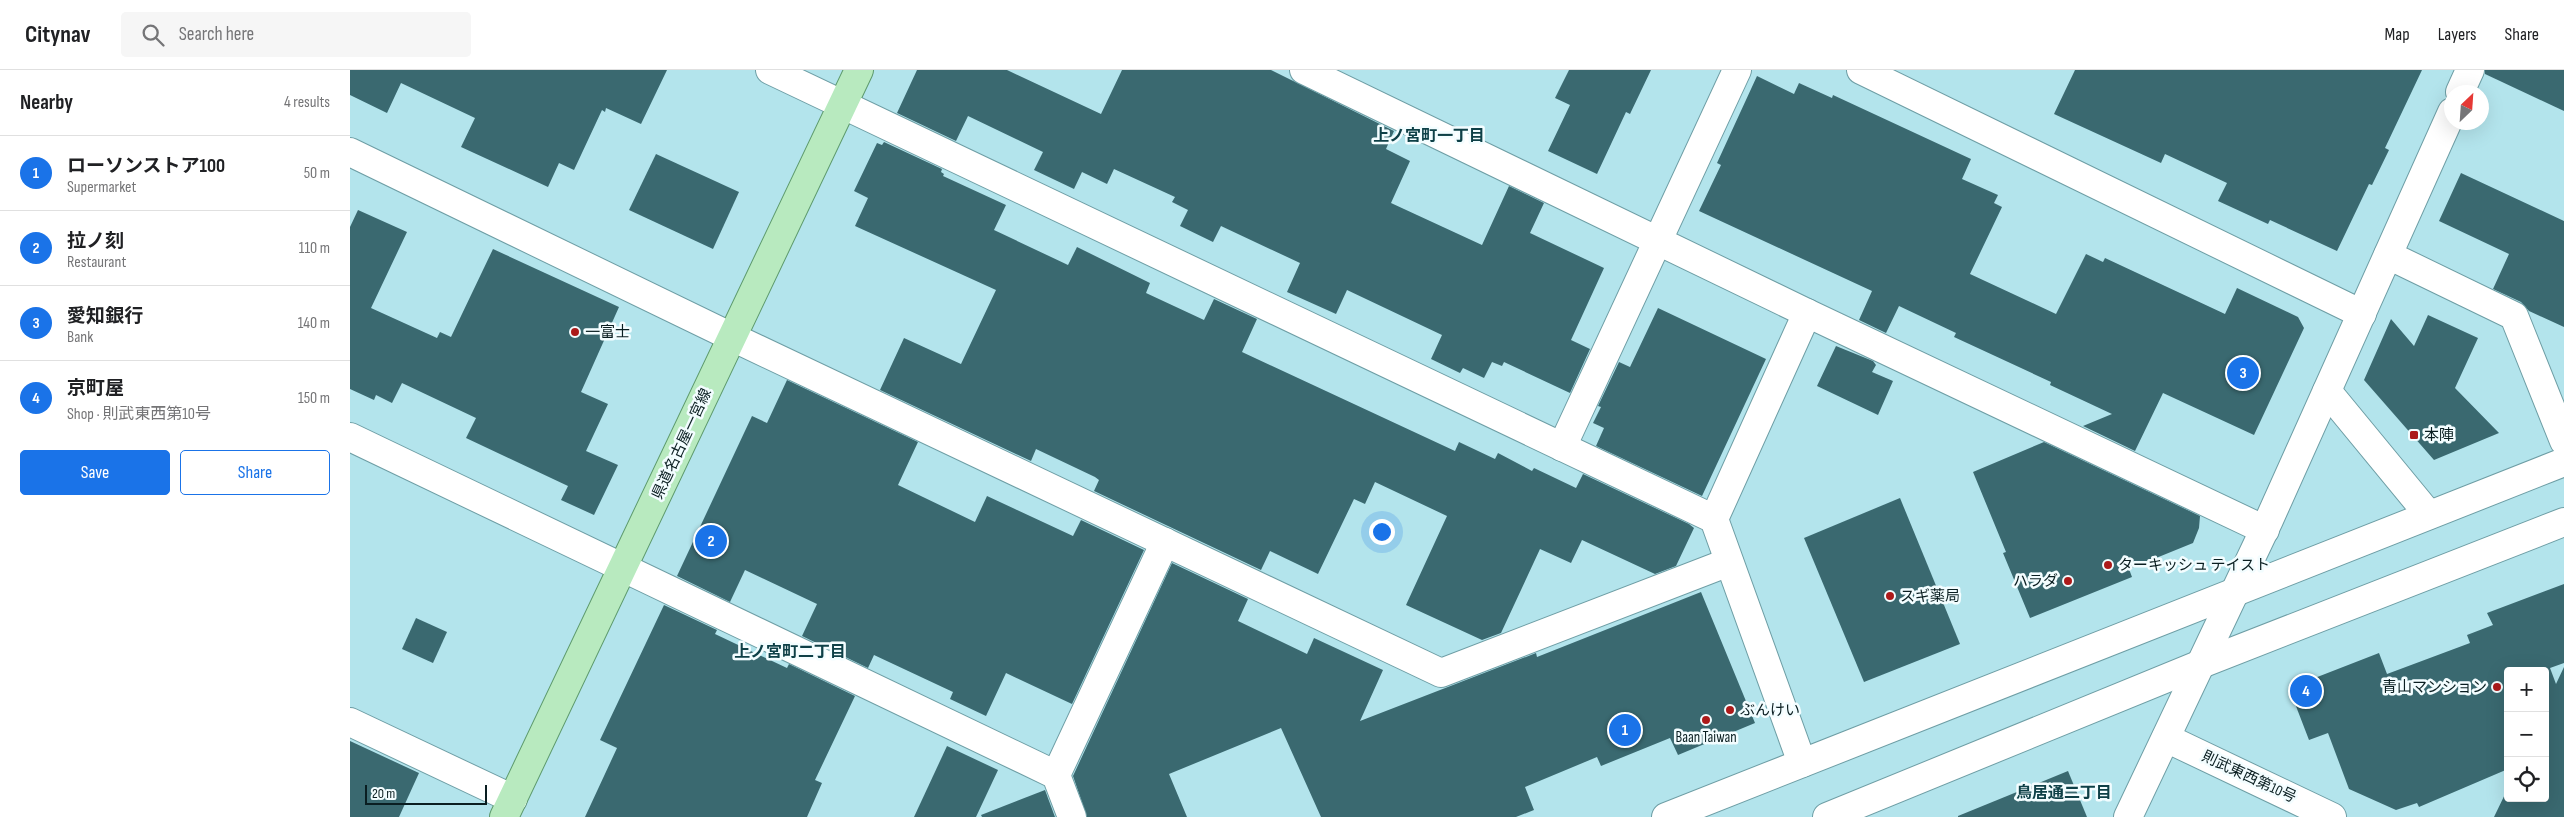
<!DOCTYPE html>
<html lang="en">
<head>
<meta charset="utf-8">
<style>
	body { margin:0; font-family:"Sofia Sans Condensed","Noto Sans JP",sans-serif; background:#f6f6f6; color:#202124 }
	.controls { position:absolute; right:15px; bottom:15px; display:grid; overflow:hidden; border-radius:5px; box-shadow:0 5px 20px #0002 }
	.controls button { width:45px; height:45px; display:grid; place-items:center; padding:0; border:0; border-bottom:1px solid #e0e0e0; background:#fff; color:#202124; font:25px sans-serif }
	.compass { position:absolute; left:2094px; top:15px; width:45px; height:45px; border-radius:50%; background:#fff; box-shadow:0 5px 20px #0002; rotate:25deg }
	.scale { position:absolute; left:15px; bottom:12px; width:122px; box-sizing:border-box; padding-left:5px; border:2px solid #0a1e21; border-top:0; font-size:14px; line-height:18px; white-space:nowrap; color:#0a1e21; -webkit-text-stroke:4px #f3fdff; paint-order:stroke }
	.you { position:absolute; left:1031px; top:461px; width:18px; height:18px; margin:-12px; border:4px solid #fff; border-radius:50%; background:#1a73e8; box-shadow:0 0 0 8px #1a73e833 }
	.badge { display:grid; place-items:center; width:32px; height:32px; border-radius:50%; background:#1a73e8; color:#fff; font-size:16px; font-weight:700 }
	.pin { position:absolute; translate:-50% -50%; border:2px solid #fff; box-shadow:0 1px 5px #0006 }
	.list { margin:0; padding:0; list-style:none }
	h2 { display:flex; justify-content:space-between; align-items:center; height:65px; margin:0; padding:0 20px; font-size:21px }
	h2 small { font-size:16px; font-weight:400; color:#757577 }
	.list li { display:grid; grid-template-columns:32px 1fr auto; gap:15px; align-items:center; box-sizing:border-box; height:75px; padding:0 20px; border-top:1px solid #e0e0e0 }
	.list b { display:block; font-size:19px; white-space:nowrap }
	.list p { margin:0; font-size:16px; white-space:nowrap; color:#757577 }
	.list em { font-size:16px; font-style:normal; color:#757577 }
	.actions { display:flex; gap:10px; padding:15px 20px }
	.actions a { flex:1; padding:11px 0; border:1px solid #1a73e8; border-radius:5px; text-align:center; font-size:18px; color:#1a73e8 }
	.actions .main { background:#1a73e8; color:#fff }
	.icon { flex:none; width:28px; height:28px; fill:none; stroke:currentColor; stroke-width:2; stroke-linecap:round; stroke-linejoin:round }
	.map { position:relative; flex:none; width:2214px; height:747px; overflow:hidden }
	header { display:flex; align-items:center; gap:30px; box-sizing:border-box; height:70px; padding:0 25px; background:#fff; border-bottom:1px solid #e0e0e0 }
	header strong { font-size:24px }
	nav { display:flex; gap:28px; margin-inline-start:auto; font-size:18px }
	.search { width:350px; height:45px; background:#f6f6f6; display:flex; align-items:center; gap:12px; box-sizing:border-box; padding:0 18px; border-radius:5px; color:#757577; font-size:19px }
	main { display:flex }
	aside { flex:1; background:#fff }
	.map>svg:first-child { display:block }
	.building { fill:#3a6970 }
	.lines { fill:none; stroke-linecap:round; stroke-linejoin:round }
	.minor-casing { stroke:#6e9ea5; stroke-width:30 }
	.major-casing { stroke:#5d9a6c; stroke-width:30 }
	.minor { stroke:#fff; stroke-width:28 }
	.major { stroke:#b8eabf; stroke-width:28 }
	.poi-dot { fill:#ac1a1a; stroke:#f3fdff; stroke-width:2 }
	.labels { text-anchor:middle; dominant-baseline:central; stroke-width:5; stroke-linejoin:round; paint-order:stroke }
	.poi-label { font-size:15px; fill:#0a1e21; stroke:#f3fdff; text-anchor:start }
	.street-label { font-size:15px; fill:#0a1e21; stroke:#f3fdff }
	.neighbourhood-label { font-size:16px; font-weight:bold; fill:#0e4047; stroke:#f3fdff }
</style>
</head>
<body>
<header>
<strong>Citynav</strong>
<div class="search"><svg class="icon" aria-label="search" viewBox="0 0 24 24"><circle cx="10" cy="10" r="6"/><path d="M15 15l6 6"/></svg>Search here</div>
<nav><a>Map</a><a>Layers</a><a>Share</a></nav>
</header>
<main>
<aside>
<h2>Nearby<small>4 results</small></h2>
<ul class="list">
<li><span class="badge">1</span><div><b>ローソンストア100</b><p>Supermarket</p></div><em>50 m</em></li>
<li><span class="badge">2</span><div><b>拉ノ刻</b><p>Restaurant</p></div><em>110 m</em></li>
<li><span class="badge">3</span><div><b>愛知銀行</b><p>Bank</p></div><em>140 m</em></li>
<li><span class="badge">4</span><div><b>京町屋</b><p>Shop · 則武東西第10号</p></div><em>150 m</em></li>
</ul>
<div class="actions"><a class="main">Save</a><a>Share</a></div>
</aside>
<div class="map">
<svg width="2214" height="747" viewBox="0 0 2214 747">
	<rect width="100%" height="100%" fill="#b3e4ec"/>
	<g class="building">
		<path d="M0 0H317L291 54 256 38 255 42 252 40 224 100 209 93 198 117 111 77 125 48 51 13 37 43 0 25Z"/>
		<path d="M567 0H657L751 44 772 0H921L1044 61 1036 79 1060 91 1041 133 1132 175 1159 116 1194 133 1180 163 1254 198 1221 270 1240 279 1220 323 1154 292 1152 296 1142 292 1134 308 1113 298 1110 303 1081 289 1092 265 997 220 986 244 937 222 950 193 871 156 863 172 830 156 838 140 822 132 825 127 764 99 757 114 732 102 724 119 684 100 693 82 618 46 606 71 547 43Z"/>
		<path d="M1219 0H1301L1280 44 1276 42 1247 104 1198 81 1220 35 1205 28Z"/>
		<path d="M1725 0H2072L2035 78 2039 80 2022 115 2019 114 1987 181 1920 150 1918 154 1868 131 1877 113 1815 84 1811 93 1704 44Z"/>
		<path d="M2135 0H2214V41L2135 4Z"/>
		<path d="M1407 6 1444 24 1449 13 1482 28 1483 25 1621 89 1612 109 1648 125 1644 133 1652 137 1620 204 1706 244 1736 184 1753 192 1755 188 1875 244 1887 218 1948 247 1954 258 1904 365 1813 323 1785 381 1733 356 1762 344 1700 315 1701 312 1604 267 1606 263 1549 236 1536 263 1509 250 1522 221 1349 141 1371 95 1367 93Z"/>
		<path d="M534 72 592 99 591 102 594 104 593 106 656 135 644 160 718 195 727 177 800 213 796 223 854 250 864 229 907 249 892 282 1105 381 1109 372 1145 389 1148 383 1182 401 1184 398 1226 418 1233 404 1339 454 1344 458 1326 496 1305 504 1232 470 1221 493 1190 479 1151 563 1132 570 1056 535 1097 446 1025 412 1015 434 1004 429 968 504 920 481 911 500 744 421 749 410 745 407 686 379 681 391 530 320 554 268 611 294 646 220 505 156 518 128 504 121 527 73 532 75Z"/>
		<path d="M306 84 389 122 363 179 279 140Z"/>
		<path d="M2111 103 2214 151V257L2179 241 2171 232 2143 219 2159 184 2089 151Z"/>
		<path d="M8 140 57 162 21 238 87 268 90 262 101 267 143 179 269 237 231 322 258 334 236 381 268 395 244 445 211 430 218 416 116 368 126 348 52 313 42 333 26 325 24 330 0 319V157Z"/>
		<path d="M1308 238 1416 289 1352 426 1246 376 1254 358 1243 353 1251 337 1248 336 1269 292 1280 297Z"/>
		<path d="M2078 245 2128 268 2105 318 2149 363 2084 390 2014 310 2041 249 2064 276Z"/>
		<path d="M1486 276 1523 291 1526 295 1522 302 1543 311 1528 345 1467 316Z"/>
		<path d="M437 310 568 372 548 415 625 452 637 426 723 466 731 450 794 480 722 634 656 603 636 646 600 629 603 622 524 585 518 598 452 566 467 534 395 500 380 532 327 506 402 346 417 353Z"/>
		<path d="M1694 372 1850 446 1849 458 1843 473 1779 499 1782 507 1680 548 1653 483 1656 482 1623 402Z"/>
		<path d="M1550 428 1610 574 1514 612 1454 468Z"/>
		<path d="M822 493 898 529 888 551 957 584 964 568 1033 600 1010 651 1186 583 1187 587 1351 522 1405 653 1328 685 1320 668 1251 696 1247 687 1175 717 1184 740 1166 747H971L931 658 819 704 837 747H737L723 706Z"/>
		<path d="M2214 514V593L2200 598 2206 614 2214 597V747H2144L2158 718V728H2195V601H2158V699L2069 737 2067 733 2046 740 1999 719 1978 663 1959 670 1939 618 2029 583 2037 604 2120 573 2117 565 2143 555 2137 543Z"/>
		<path d="M314 535 367 560 365 564 437 598 439 594 505 626 465 710 472 713 457 747H235L267 678 250 670Z"/>
		<path d="M66 548 97 562 83 593 52 579Z"/>
		<path d="M0 671 69 703 49 747H0Z"/>
		<path d="M597 676 648 700 626 747H564Z"/>
		<path d="M1718 701 1737 747H1608V746Z"/>
		<path d="M695 720 705 747H632L631 745Z"/>
	</g>
	<g class="lines">
		<defs>
			<g id="minor">
				<path d="M420 0 1364 449 1452 693"/>
				<path d="M954 0 1457 243 1915 460"/>
				<path d="M1511 0 2012 244"/>
				<path d="M2110 22 2120 0"/>
				<path d="M0 82 382 267 1091 603 1379 492"/>
				<path d="M2038 185 2164 246 2214 371"/>
				<path d="M1977 321 2079 445"/>
				<path d="M0 367 706 705 722 747"/>
				<path d="M1212 377 1387 0"/>
				<path d="M1364 449 1457 243"/>
				<path d="M0 652 163 729"/>
				<path d="M1816 668 1982 747"/>
				<path d="M706 705 815 472"/>
				<path d="M1316 747 2214 392"/>
				<path d="M1477 747 1851 594 2214 452"/>
				<path d="M1778 747 1919 450 2102 42"/>
			</g>
			<path id="major" d="M154 747 509 0"/>
		</defs>
		<use href="#minor" class="minor-casing"/>
		<use href="#major" class="major-casing"/>
		<use href="#minor" class="minor"/>
		<use href="#major" class="major"/>
	</g>
	<g class="poi-dot">
		<circle cx="225" cy="262" r="5"/>
		<rect x="2059" y="360" width="10" height="10" rx="2.5"/>
		<circle cx="1758" cy="495" r="5"/>
		<circle cx="1718" cy="511" r="5"/>
		<circle cx="1540" cy="526" r="5"/>
		<circle cx="2147" cy="617" r="5"/>
		<circle cx="1380" cy="640" r="5"/>
		<circle cx="1356" cy="650" r="5"/>
	</g>
	<g class="labels">
		<g class="poi-label">
			<text x="235" y="262">一富士</text>
			<text x="2074" y="365">本陣</text>
			<text x="1768" y="495">ターキッシュ テイスト</text>
			<text x="1708" y="511" text-anchor="end">ハラダ</text>
			<text x="1550" y="526">スギ薬局</text>
			<text x="2137" y="617" text-anchor="end">青山マンション</text>
			<text x="1390" y="640">ぶんけい</text>
			<text x="1356" y="667" text-anchor="middle">Baan Taiwan</text>
		</g>
		<g class="street-label">
			<text transform="translate(332 374) rotate(-65)">県道名古屋一宮線</text>
			<text transform="translate(1899 707) rotate(25)">則武東西第10号</text>
		</g>
		<g class="neighbourhood-label">
			<text x="1079" y="66">上ノ宮町一丁目</text>
			<text x="440" y="582">上ノ宮町二丁目</text>
			<text x="1714" y="723">鳥居通二丁目</text>
		</g>
	</g>
</svg>
<div class="controls">
<button>+</button>
<button>−</button>
<button><svg class="icon" aria-label="locate" viewBox="0 0 24 24"><circle cx="12" cy="12" r="6"/><path d="M12 2v4M12 18v4M2 12h4M18 12h4"/></svg></button>
</div>
<svg class="compass" viewBox="-18 -18 36 36"><path d="M0-13l5 13h-10z" fill="#e53935"/><path d="M0 13l5-13h-10z" fill="#757577"/></svg>
<div class="scale">20 m</div>
<div class="you"></div>
<div class="pin badge" style="left:1275px;top:660px">1</div>
<div class="pin badge" style="left:361px;top:471px">2</div>
<div class="pin badge" style="left:1893px;top:303px">3</div>
<div class="pin badge" style="left:1956px;top:621px">4</div>
</div>
</main>
</body>
</html>
